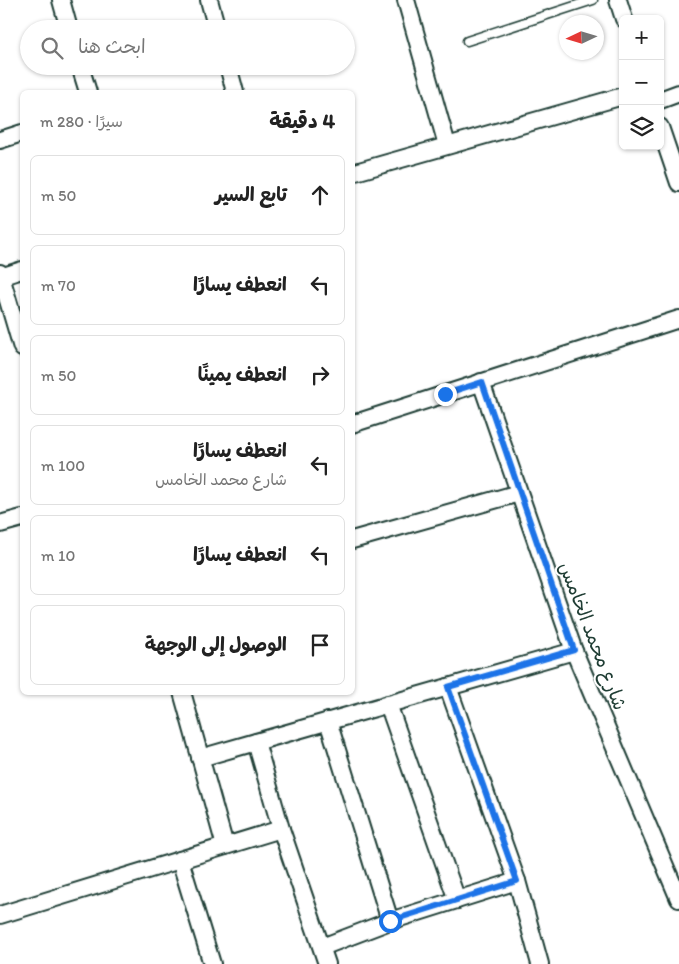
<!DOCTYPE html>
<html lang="ar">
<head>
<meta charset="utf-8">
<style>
	body { margin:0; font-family:Itim,"Playpen Sans Arabic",sans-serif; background:#f2f2f2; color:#222; direction:rtl }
	.controls { position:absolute; right:15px; top:15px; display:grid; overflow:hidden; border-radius:8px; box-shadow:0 1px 4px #0004 }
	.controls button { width:45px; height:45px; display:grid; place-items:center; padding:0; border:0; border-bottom:1px solid #e0e0e0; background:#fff; color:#222; font:25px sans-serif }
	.compass { position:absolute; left:559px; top:15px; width:45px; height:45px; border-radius:50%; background:#fff; box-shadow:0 1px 4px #0004; rotate:266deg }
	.stop { position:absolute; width:15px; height:15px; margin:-11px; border:4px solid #1a73e8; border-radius:50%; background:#fff }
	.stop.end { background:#1a73e8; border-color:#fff; box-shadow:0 1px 5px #0008 }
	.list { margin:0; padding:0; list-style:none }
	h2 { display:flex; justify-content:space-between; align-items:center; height:65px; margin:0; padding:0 20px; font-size:21px }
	h2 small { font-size:16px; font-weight:400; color:#767676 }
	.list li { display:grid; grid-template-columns:32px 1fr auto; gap:15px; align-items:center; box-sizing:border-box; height:80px; margin:0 10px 10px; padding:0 10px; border:1px solid #e0e0e0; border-radius:8px }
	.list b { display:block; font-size:19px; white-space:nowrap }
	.list p { margin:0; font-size:16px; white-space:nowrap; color:#767676 }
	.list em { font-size:16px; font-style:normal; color:#767676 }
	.icon { flex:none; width:28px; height:28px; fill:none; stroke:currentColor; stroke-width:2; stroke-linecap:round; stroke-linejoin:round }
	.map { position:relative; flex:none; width:679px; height:964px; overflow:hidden; direction:ltr }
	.search { position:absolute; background:#fff; box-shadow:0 1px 4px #0004; left:20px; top:20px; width:335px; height:55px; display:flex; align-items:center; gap:12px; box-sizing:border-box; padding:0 18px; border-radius:28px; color:#767676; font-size:19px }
	.panel { position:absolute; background:#fff; box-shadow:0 1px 4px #0004; left:20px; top:90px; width:335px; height:605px; border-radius:8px; direction:rtl }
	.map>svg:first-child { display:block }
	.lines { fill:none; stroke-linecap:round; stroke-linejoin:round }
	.service-casing { stroke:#1f3d34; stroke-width:11 }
	.minor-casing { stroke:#1f3d34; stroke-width:20 }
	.service { stroke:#fff; stroke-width:8 }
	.minor { stroke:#fff; stroke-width:16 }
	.route { stroke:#1a73e8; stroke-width:6 }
	.labels { text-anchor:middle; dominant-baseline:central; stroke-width:4; stroke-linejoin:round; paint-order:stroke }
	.street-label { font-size:19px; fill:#1f3d34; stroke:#fff }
</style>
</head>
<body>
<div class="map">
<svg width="679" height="964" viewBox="0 0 679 964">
	<rect width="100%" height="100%" fill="#fff"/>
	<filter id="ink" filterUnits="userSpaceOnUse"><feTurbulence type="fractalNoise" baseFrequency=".02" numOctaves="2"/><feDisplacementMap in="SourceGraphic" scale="10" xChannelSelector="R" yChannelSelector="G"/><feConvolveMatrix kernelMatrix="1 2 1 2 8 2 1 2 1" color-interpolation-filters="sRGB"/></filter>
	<g filter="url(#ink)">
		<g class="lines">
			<defs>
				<path id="service" d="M467 41 593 0"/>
				<g id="minor">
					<path d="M61 0 69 29"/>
					<path d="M209 0 217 29"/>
					<path d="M406 0 447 145"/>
					<path d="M618 0 624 19"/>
					<path d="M80 66 88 92"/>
					<path d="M228 66 235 92"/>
					<path d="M660 100 679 93"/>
					<path d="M660 127 679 183"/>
					<path d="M0 140 22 133"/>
					<path d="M352 173 623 96"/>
					<path d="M0 273 22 348"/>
					<path d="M0 277 22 270"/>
					<path d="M481 382 574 651 679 899"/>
					<path d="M352 424 679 319"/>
					<path d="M0 524 22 518"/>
					<path d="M352 540 519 493"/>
					<path d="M448 687 517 881 540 964"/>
					<path d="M182 692 225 846"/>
					<path d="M388 704 457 900"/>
					<path d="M328 721 390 921"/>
					<path d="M256 742 281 829 327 964"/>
					<path d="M200 758 574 651"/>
					<path d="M180 860 212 964"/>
					<path d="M0 915 281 829"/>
					<path d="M322 947 390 921 517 881"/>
				</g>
			</defs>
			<use href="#service" class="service-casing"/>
			<use href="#minor" class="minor-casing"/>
			<use href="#service" class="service"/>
			<use href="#minor" class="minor"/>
		</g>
	</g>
	<g class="lines" filter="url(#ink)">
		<path class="route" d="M390 921 517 881 448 687 574 650 482 382 445 394"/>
	</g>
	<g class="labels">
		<g class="street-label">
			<text transform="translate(593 636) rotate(69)">شارع محمد الخامس</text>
		</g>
	</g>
</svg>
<div class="controls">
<button>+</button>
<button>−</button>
<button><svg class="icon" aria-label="layers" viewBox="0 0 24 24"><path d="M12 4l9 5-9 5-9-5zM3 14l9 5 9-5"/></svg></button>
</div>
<svg class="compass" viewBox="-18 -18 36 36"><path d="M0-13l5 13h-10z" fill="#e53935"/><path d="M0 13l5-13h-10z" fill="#767676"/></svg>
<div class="stop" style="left:390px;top:921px"></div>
<div class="stop end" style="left:445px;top:394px"></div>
<div class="search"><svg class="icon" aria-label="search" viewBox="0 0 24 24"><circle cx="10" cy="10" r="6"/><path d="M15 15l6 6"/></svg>ابحث هنا</div>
<section class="panel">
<h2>4 دقيقة<small>سيرًا · 280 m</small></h2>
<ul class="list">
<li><svg class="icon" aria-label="ahead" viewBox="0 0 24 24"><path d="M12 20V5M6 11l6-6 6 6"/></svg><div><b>تابع السير</b></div><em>50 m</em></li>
<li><svg class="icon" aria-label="left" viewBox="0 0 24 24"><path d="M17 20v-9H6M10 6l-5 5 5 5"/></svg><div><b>انعطف يسارًا</b></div><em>70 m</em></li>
<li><svg class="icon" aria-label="right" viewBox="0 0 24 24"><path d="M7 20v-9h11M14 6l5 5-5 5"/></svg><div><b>انعطف يمينًا</b></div><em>50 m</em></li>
<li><svg class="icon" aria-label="left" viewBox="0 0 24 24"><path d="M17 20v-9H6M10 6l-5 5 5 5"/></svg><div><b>انعطف يسارًا</b><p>شارع محمد الخامس</p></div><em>100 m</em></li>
<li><svg class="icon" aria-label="left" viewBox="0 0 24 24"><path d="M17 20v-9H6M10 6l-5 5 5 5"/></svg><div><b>انعطف يسارًا</b></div><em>10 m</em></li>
<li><svg class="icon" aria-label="arrive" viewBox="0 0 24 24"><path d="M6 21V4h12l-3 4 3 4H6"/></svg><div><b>الوصول إلى الوجهة</b></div></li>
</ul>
</section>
</div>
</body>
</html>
